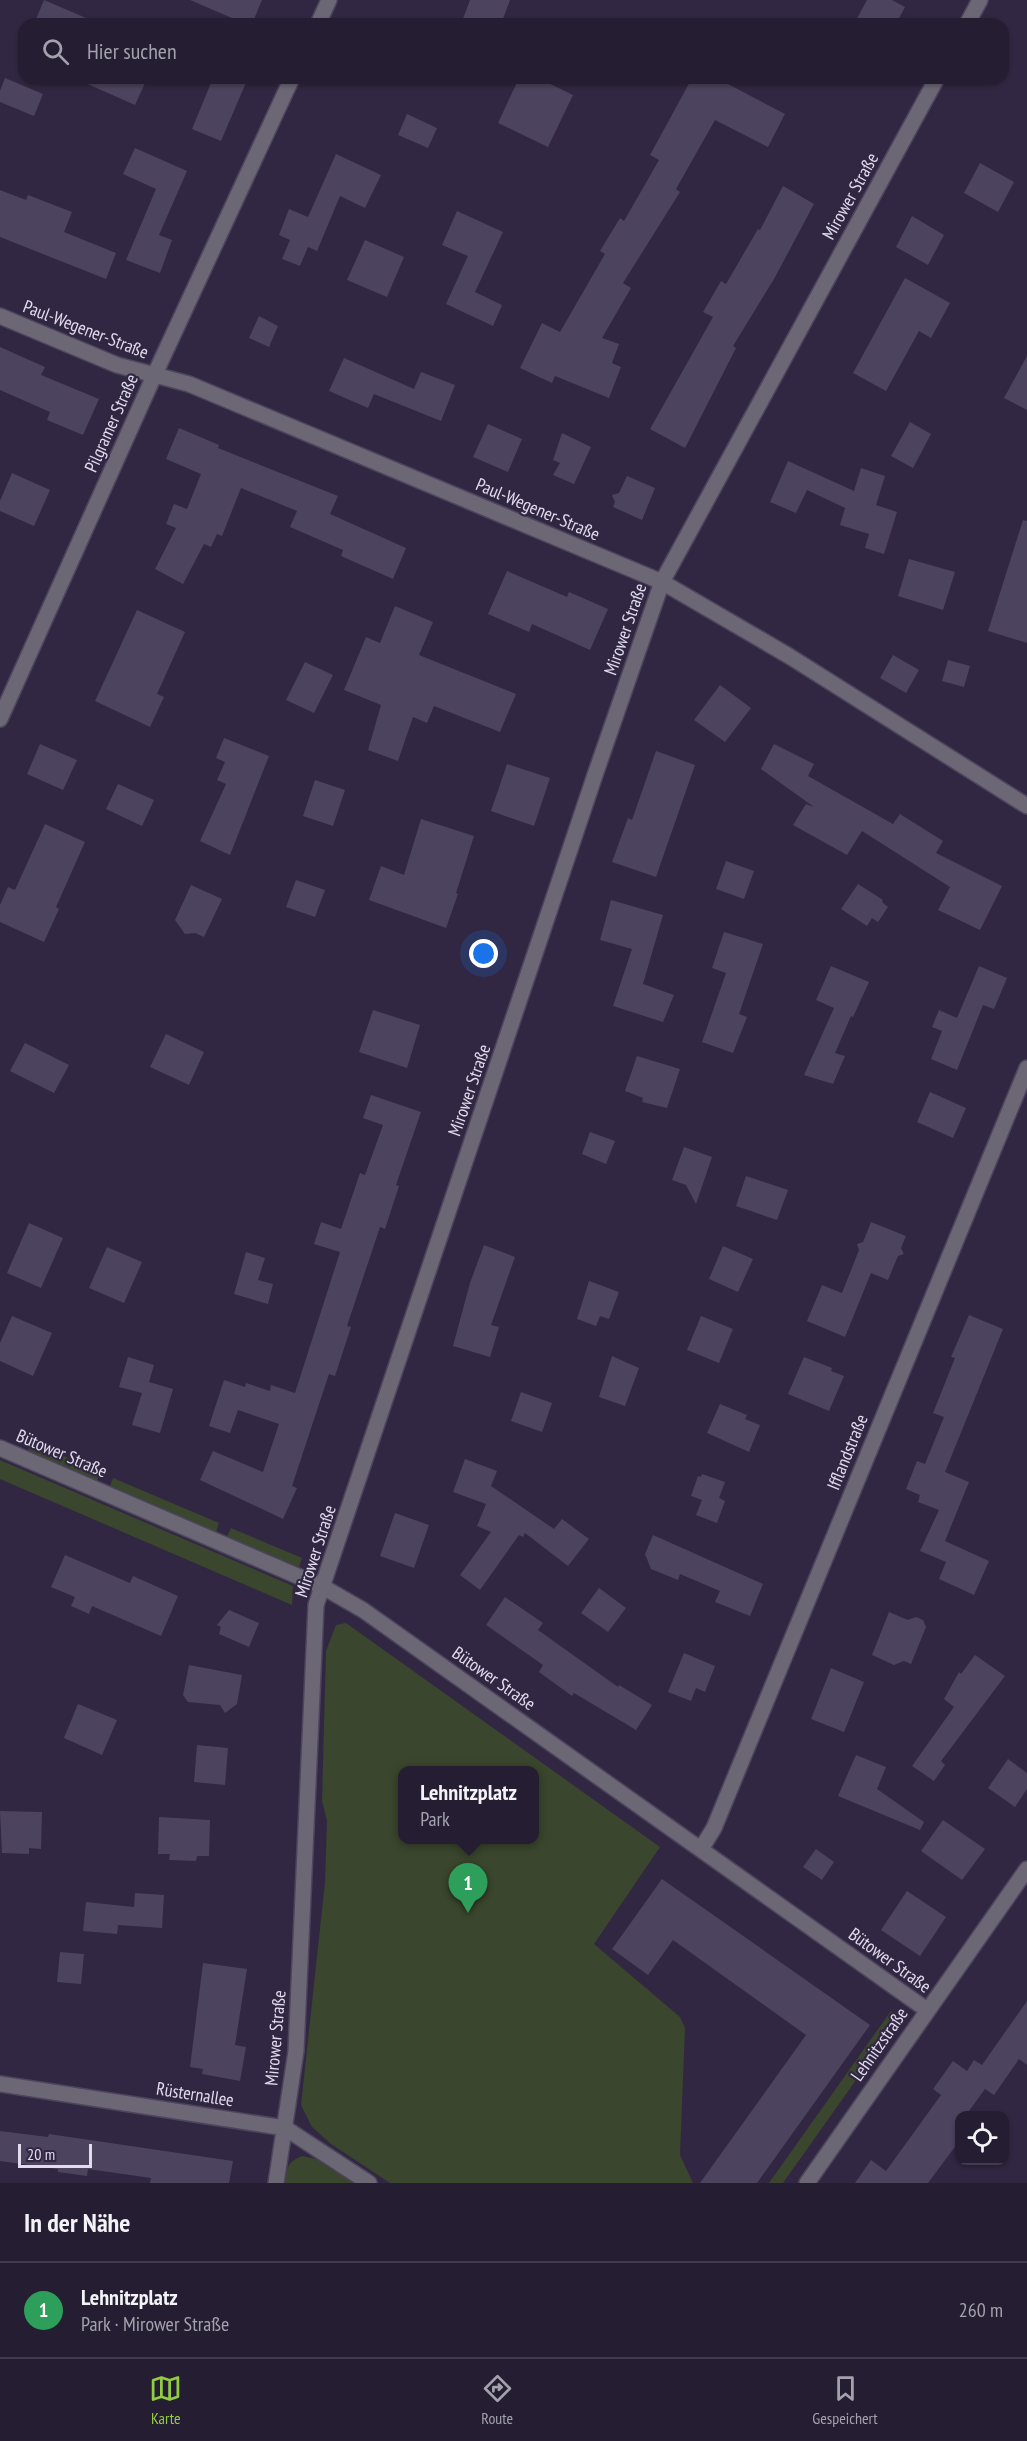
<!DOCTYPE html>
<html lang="de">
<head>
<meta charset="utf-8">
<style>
	body { margin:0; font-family:"PT Sans Narrow",sans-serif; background:#312a3e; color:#f1f3f6 }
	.controls { position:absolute; right:18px; bottom:18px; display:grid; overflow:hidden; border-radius:12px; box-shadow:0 2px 4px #0004 }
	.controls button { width:54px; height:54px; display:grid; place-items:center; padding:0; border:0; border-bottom:2px solid #423b4d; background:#251d32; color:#f1f3f6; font:30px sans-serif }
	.scale { position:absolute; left:18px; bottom:15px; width:74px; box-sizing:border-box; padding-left:6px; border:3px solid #e0dbed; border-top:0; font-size:16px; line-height:21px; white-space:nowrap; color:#e0dbed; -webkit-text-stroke:4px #312742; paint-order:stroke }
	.you { position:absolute; left:484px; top:954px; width:21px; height:21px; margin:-15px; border:4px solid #fff; border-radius:50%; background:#1a73e8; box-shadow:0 0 0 9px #1a73e833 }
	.badge { display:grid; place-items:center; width:39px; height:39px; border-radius:50%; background:#91cd40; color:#fff; font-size:20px; font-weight:700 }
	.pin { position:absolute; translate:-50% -50px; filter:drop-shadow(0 2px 3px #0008) }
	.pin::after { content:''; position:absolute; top:32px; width:21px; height:18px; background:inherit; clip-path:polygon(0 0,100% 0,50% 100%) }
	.popup { position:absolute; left:398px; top:1766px; width:141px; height:78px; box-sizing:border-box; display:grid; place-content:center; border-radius:12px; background:#251d32; filter:drop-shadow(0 2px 4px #0005); font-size:20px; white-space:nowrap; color:#a3a2ac }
	.popup b { font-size:22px; color:#f1f3f6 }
	.popup::after { content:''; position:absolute; left:50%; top:100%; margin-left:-12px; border:12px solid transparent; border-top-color:#251d32 }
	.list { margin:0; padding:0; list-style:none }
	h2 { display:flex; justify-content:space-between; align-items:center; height:78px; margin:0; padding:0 24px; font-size:26px }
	h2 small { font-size:20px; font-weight:400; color:#a3a2ac }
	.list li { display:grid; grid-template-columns:39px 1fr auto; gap:18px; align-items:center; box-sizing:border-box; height:96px; padding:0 24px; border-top:2px solid #423b4d }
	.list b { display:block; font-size:22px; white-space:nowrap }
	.list p { margin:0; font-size:20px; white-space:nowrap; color:#a3a2ac }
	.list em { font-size:20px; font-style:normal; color:#a3a2ac }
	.icon { flex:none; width:33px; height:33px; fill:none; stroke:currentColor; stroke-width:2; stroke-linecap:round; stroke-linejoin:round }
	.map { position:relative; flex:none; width:1027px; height:2183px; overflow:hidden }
	.search { position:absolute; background:#251d32; box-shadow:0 2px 4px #0004; left:18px; right:18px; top:18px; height:66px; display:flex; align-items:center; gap:15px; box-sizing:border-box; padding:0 21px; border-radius:18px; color:#a3a2ac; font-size:22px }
	.sheet { height:174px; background:#251d32 }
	nav { display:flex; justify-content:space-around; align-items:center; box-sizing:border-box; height:84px; border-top:2px solid #423b4d; background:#251d32; font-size:16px; color:#a3a2ac }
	nav a { display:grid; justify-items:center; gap:3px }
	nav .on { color:#91cd40 }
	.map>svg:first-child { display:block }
	.green { fill:#3a462d; fill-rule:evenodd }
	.building { fill:#4c435f }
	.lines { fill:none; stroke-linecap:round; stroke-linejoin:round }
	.minor-casing { stroke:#4d445d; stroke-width:18 }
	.minor { stroke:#6b6775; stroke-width:15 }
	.labels { text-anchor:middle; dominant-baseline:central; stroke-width:4.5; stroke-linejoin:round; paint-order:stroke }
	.street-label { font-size:18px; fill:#e0dbed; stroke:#312742 }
</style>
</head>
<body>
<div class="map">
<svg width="1027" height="2183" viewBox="0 0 1027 2183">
	<rect width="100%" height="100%" fill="#312742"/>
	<g class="green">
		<path d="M31 1442 101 1472 97 1481 28 1451Z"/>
		<path d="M0 1460 293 1586 292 1605 0 1479Z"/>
		<path d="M113 1478 219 1523 216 1532 110 1486Z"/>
		<path d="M231 1528 302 1558 299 1567 227 1537Z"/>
		<path d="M346 1623 660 1847 594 1944 680 2017 685 2028 680 2155 693 2183H390L331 2144 312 2127 301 2105 325 1882 327 1821 322 1801 326 1651 336 1625ZM402 1770H534V1840H402Z"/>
		<path d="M891 2011 900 2018 783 2183H769Z"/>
		<path d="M302 2156 316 2159 353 2183H284C287 2168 287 2162 302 2156Z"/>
	</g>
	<g class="building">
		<path d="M44 0 100 24H34Z"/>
		<path d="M190 0H262L252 24H246Z"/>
		<path d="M470 0H510L501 24H461Z"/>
		<path d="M867 0H892L905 7 896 24H854Z"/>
		<path d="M5 78 43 94 34 116 0 102V91Z"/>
		<path d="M74 78H133L145 83 135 105Z"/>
		<path d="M213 78H248L221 141 192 129Z"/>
		<path d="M519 78H538L573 95 548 147 498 123Z"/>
		<path d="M692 78H732L728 84 785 114 768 147 715 120 676 189 680 192 623 283 631 288 602 338 619 344 612 363 621 367 609 398 555 376 552 383 520 368 542 323 560 332 605 254 600 251 620 218 624 221 659 160 650 155Z"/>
		<path d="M407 114 437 128 428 148 398 135Z"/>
		<path d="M135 148 187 171 159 235 172 240 160 273 126 260 156 189 123 174Z"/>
		<path d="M336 154 381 175 365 208 340 196 317 251 308 247 300 266 282 259 290 240 279 235 289 209 308 217Z"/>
		<path d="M980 163 1014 182 998 212 964 193Z"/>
		<path d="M783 186 814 204 774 279 733 346 736 348 685 448 650 429 713 317 703 312 721 281 726 284 758 229 760 230Z"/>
		<path d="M0 190 26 200 28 195 72 212 64 232 116 253 106 279 0 237Z"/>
		<path d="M457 211 503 232 475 292 502 305 493 326 446 304 468 256 442 245Z"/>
		<path d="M912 216 944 235 928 265 896 247Z"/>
		<path d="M365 240 404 257 387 297 347 280Z"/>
		<path d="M905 278 950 303 931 338 919 331 886 391 853 373Z"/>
		<path d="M259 316 278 326 269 347 249 338Z"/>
		<path d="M0 347 45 367 41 375 99 399 83 435 47 420 50 412 0 390Z"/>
		<path d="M1027 356V410L1004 398Z"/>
		<path d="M344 358 414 389 421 372 455 385 441 421 374 394 368 408 329 391Z"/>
		<path d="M910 422 931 434 913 468 891 456Z"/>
		<path d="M488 424 522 439 508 472 473 457Z"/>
		<path d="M179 428 219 445 218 448 338 496 330 514 406 548 393 579 341 556 343 550 290 527 297 511 241 488 222 536 217 534 211 547 204 544 183 584 155 569 176 528 166 524 174 504 187 509 201 474 166 459Z"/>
		<path d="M562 433 591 447 574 484 553 475 560 463 553 460Z"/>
		<path d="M788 461 854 491 861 468 885 476 876 505 897 512 884 554 865 548 869 534 840 525 845 508 807 490 796 513 770 502Z"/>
		<path d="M12 473 50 490 34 526 0 511V501Z"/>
		<path d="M627 476 655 488 642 520 613 507 615 502 612 495 619 493Z"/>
		<path d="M1023 520 1027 521V643L988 631Z"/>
		<path d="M909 559 955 572 943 610 898 596Z"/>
		<path d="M507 571 567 597 569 592 608 609 590 650 532 624 529 632 488 614Z"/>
		<path d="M395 606 433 622 419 655 516 694 500 732 434 706 427 723 413 717 398 761 368 750 381 705 344 690 366 637 380 643Z"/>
		<path d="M137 610 185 632 157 694 164 697 150 727 95 701Z"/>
		<path d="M893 655 919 670 906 693 880 678Z"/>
		<path d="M948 660 970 666 964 687 942 681Z"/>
		<path d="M305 662 333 675 314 713 286 700Z"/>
		<path d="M720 685 751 708 725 742 694 720Z"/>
		<path d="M224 738 269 756 230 855 200 841 226 784 217 780 225 762 216 758Z"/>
		<path d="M40 744 77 760 63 790 27 774Z"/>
		<path d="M774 744 814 764 808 776 893 824 900 814 943 841 936 853 1002 886 980 930 938 910 950 887 862 831 847 855 793 825 806 804 814 807 761 769Z"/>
		<path d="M656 751 695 765 656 877 612 862 628 818 632 820Z"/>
		<path d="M507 764 550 778 534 826 491 811Z"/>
		<path d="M315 780 345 790 333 826 303 816Z"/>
		<path d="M118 784 154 800 142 826 106 809Z"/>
		<path d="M421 819 474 836 456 893 458 894 446 928 369 900 381 866 404 875Z"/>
		<path d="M45 824 85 842 56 907 59 909 44 942 0 922V905L8 887 15 890Z"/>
		<path d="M726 861 754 871 744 899 716 889Z"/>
		<path d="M296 880 325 890 315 917 286 907Z"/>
		<path d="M858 884 883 900 882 902 888 907 878 922 872 918 867 926 841 909Z"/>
		<path d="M191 885 222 899 204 937 195 933 185 934 175 920Z"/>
		<path d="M611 900 663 915 643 984 674 995 663 1022 613 1006 632 949 600 940Z"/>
		<path d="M724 932 763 944 739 1014 747 1017 733 1053 702 1042 726 973 712 968Z"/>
		<path d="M831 966 869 982 853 1017 851 1016 835 1053 845 1056 833 1084 804 1075 834 1008 816 1000Z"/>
		<path d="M979 966 1007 978 994 1009 983 1005 957 1070 931 1059 942 1031 932 1027 939 1010 957 1018Z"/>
		<path d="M373 1010 420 1025 407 1068 359 1052Z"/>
		<path d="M166 1034 204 1052 189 1085 150 1067Z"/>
		<path d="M25 1043 69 1065 54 1093 10 1071Z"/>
		<path d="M637 1056 680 1069 667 1108 642 1102 643 1098 625 1091Z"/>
		<path d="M930 1092 966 1108 953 1138 917 1122Z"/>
		<path d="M371 1095 421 1112 396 1185 399 1186 385 1229 380 1227 347 1326 351 1327 335 1376 329 1374 292 1486 297 1488 283 1519 200 1480 213 1451 263 1472 279 1424 238 1410 230 1433 209 1426 224 1380 245 1387 246 1383 270 1391 271 1385 295 1393 340 1252 314 1244 321 1222 341 1229 360 1173 365 1175 383 1125 363 1118Z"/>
		<path d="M590 1132 615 1141 606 1164 582 1154Z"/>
		<path d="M684 1147 712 1157 696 1204 686 1185 672 1180Z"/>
		<path d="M746 1176 788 1190 777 1220 736 1206Z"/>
		<path d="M871 1222 906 1236 901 1248 904 1254 898 1256 888 1280 871 1273 845 1337 807 1321 822 1285 842 1293 859 1250 857 1244 863 1242Z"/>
		<path d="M29 1223 63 1238 41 1288 7 1273Z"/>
		<path d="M484 1245 515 1257 491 1325 499 1327 490 1357 453 1346 470 1283Z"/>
		<path d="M723 1246 753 1259 738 1292 709 1279Z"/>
		<path d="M107 1247 142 1262 124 1303 89 1288Z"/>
		<path d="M246 1252 265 1258 258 1280 273 1284 268 1304 234 1294Z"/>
		<path d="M589 1281 619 1292 609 1319 600 1316 596 1326 577 1319Z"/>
		<path d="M969 1315 1003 1329 945 1472 969 1482 945 1541 989 1561 974 1595 939 1579 946 1562 920 1551 939 1510 918 1502 920 1495 906 1489 917 1461 925 1464 944 1417 933 1413 955 1358 951 1357Z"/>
		<path d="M12 1316 52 1333 33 1376 0 1361V1343Z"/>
		<path d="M701 1316 733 1329 719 1363 687 1350Z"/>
		<path d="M612 1356 639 1368 625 1406 599 1397Z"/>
		<path d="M128 1357 154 1365 149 1382 173 1389 160 1433 132 1425 142 1393 119 1387Z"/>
		<path d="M804 1357 832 1368 831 1371 844 1376 829 1411 788 1394Z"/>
		<path d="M521 1392 552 1403 542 1432 511 1421Z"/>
		<path d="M720 1404 747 1415 745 1419 760 1425 749 1452 707 1433Z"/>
		<path d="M465 1459 497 1471 491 1486 554 1529 562 1519 589 1539 568 1566 525 1533 523 1537 519 1535 480 1590 460 1575 491 1532 477 1526 486 1504 453 1492Z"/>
		<path d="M702 1474 725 1482 719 1498 725 1501 717 1523 696 1515 702 1500 691 1496 698 1476 701 1477Z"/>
		<path d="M395 1513 429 1525 414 1568 380 1556Z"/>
		<path d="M653 1535 763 1584 750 1616 715 1602 720 1591 680 1574 678 1580 651 1569 645 1554Z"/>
		<path d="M65 1555 130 1583 133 1576 178 1596 161 1636 92 1606 89 1614 71 1606 75 1597 51 1587Z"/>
		<path d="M599 1588 626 1608 608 1632 581 1613Z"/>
		<path d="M505 1597 543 1623 538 1630 618 1687 619 1685 652 1705 636 1730 574 1693 572 1696 539 1672 543 1665 486 1625Z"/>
		<path d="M229 1610 259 1623 249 1647 219 1634 221 1627 217 1625Z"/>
		<path d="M889 1612 908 1620 916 1617 923 1620 926 1627 911 1664 904 1661 894 1665 872 1655Z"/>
		<path d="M684 1653 715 1666 705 1692 696 1688 691 1701 668 1692Z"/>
		<path d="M975 1655 1005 1676 941 1761 945 1765 934 1781 912 1766 954 1707 944 1699 959 1672 961 1674Z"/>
		<path d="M189 1665 242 1675 237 1704 225 1713 220 1705 188 1702 183 1695Z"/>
		<path d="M831 1668 864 1682 844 1732 811 1719Z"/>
		<path d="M78 1704 117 1720 102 1755 64 1738Z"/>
		<path d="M197 1745 228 1748 225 1785 194 1782Z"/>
		<path d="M856 1755 886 1767 877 1789 924 1822 920 1830 838 1796Z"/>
		<path d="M1008 1759 1027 1773V1789L1015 1807 988 1788Z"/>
		<path d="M0 1811 42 1812 41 1849 29 1848V1854L2 1853Z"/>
		<path d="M159 1817 210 1820 209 1856H197L196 1861 169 1860 170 1854H158Z"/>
		<path d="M943 1820 985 1849 962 1880 921 1851Z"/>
		<path d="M816 1849 834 1862 822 1880 803 1867Z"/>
		<path d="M662 1879 870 2025 757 2183H700L806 2035 673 1940 648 1975 612 1949Z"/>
		<path d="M907 1891 946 1917 920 1956 881 1930Z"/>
		<path d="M135 1893 164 1895 162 1928 118 1925 117 1934 83 1931 86 1902 134 1907Z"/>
		<path d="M60 1952 84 1954 81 1984 57 1982Z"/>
		<path d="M203 1963 247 1969 235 2045 246 2047 240 2081 202 2074 203 2069 190 2067Z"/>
		<path d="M1027 2001V2065L1019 2059 994 2095 985 2089 966 2115H960V2140L928 2183H855L871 2160 886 2171 941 2095 933 2089 953 2061 967 2071 974 2060 982 2065Z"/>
		<path d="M0 2131 48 2137 49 2134 233 2161 229 2183H150L151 2178 88 2169 87 2176 58 2172V2169L0 2161Z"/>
	</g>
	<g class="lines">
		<defs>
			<g id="minor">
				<path d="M318 24 329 0"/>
				<path d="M967 24 980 0"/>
				<path d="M0 316 117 365 189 384 662 582 789 656 1027 806"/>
				<path d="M0 719 154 376 292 78"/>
				<path d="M0 1448 323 1587 363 1610 927 2010"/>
				<path d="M701 1849 714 1828 1027 1068"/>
				<path d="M0 2084 285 2128 369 2183"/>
				<path d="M276 2183 296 2051 316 1605 596 772 662 582 937 78"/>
				<path d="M807 2183 1027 1869"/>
			</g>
		</defs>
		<use href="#minor" class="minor-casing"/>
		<use href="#minor" class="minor"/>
	</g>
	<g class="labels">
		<g class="street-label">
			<text transform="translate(850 196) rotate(-61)">Mirower Straße</text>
			<text transform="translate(86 329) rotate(21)">Paul-Wegener-Straße</text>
			<text transform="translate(111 423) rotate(-66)">Pilgramer Straße</text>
			<text transform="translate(538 509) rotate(23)">Paul-Wegener-Straße</text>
			<text transform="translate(625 629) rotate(-71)">Mirower Straße</text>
			<text transform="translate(469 1090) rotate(-71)">Mirower Straße</text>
			<text transform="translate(847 1452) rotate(-68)">Ifflandstraße</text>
			<text transform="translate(62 1453) rotate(23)">Bütower Straße</text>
			<text transform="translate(315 1551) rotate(-72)">Mirower Straße</text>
			<text transform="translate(494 1678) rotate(35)">Bütower Straße</text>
			<text transform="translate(890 1960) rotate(36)">Bütower Straße</text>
			<text transform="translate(275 2038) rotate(-85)">Mirower Straße</text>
			<text transform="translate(879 2044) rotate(-55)">Lehnitzstraße</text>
			<text transform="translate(195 2094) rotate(9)">Rüsternallee</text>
		</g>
	</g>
</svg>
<div class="controls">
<button><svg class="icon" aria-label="locate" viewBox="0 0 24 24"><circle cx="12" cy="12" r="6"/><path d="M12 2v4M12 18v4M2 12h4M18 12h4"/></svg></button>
</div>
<div class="scale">20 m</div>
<div class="you"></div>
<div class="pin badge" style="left:468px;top:1913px;background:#2e9e5b">1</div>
<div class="popup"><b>Lehnitzplatz</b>Park</div>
<div class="search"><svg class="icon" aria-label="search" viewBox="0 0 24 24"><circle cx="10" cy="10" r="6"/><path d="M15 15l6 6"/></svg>Hier suchen</div>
</div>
<section class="sheet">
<h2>In der Nähe<small></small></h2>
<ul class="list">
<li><span class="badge" style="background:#2e9e5b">1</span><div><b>Lehnitzplatz</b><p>Park · Mirower Straße</p></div><em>260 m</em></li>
</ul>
</section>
<nav>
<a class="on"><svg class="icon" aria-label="map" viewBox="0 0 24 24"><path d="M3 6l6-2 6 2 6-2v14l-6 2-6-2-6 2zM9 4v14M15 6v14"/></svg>Karte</a>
<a><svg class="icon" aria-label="directions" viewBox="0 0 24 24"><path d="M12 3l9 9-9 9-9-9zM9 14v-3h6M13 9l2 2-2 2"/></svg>Route</a>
<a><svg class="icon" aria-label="saved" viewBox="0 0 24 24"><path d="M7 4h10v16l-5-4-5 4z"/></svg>Gespeichert</a>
</nav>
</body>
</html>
